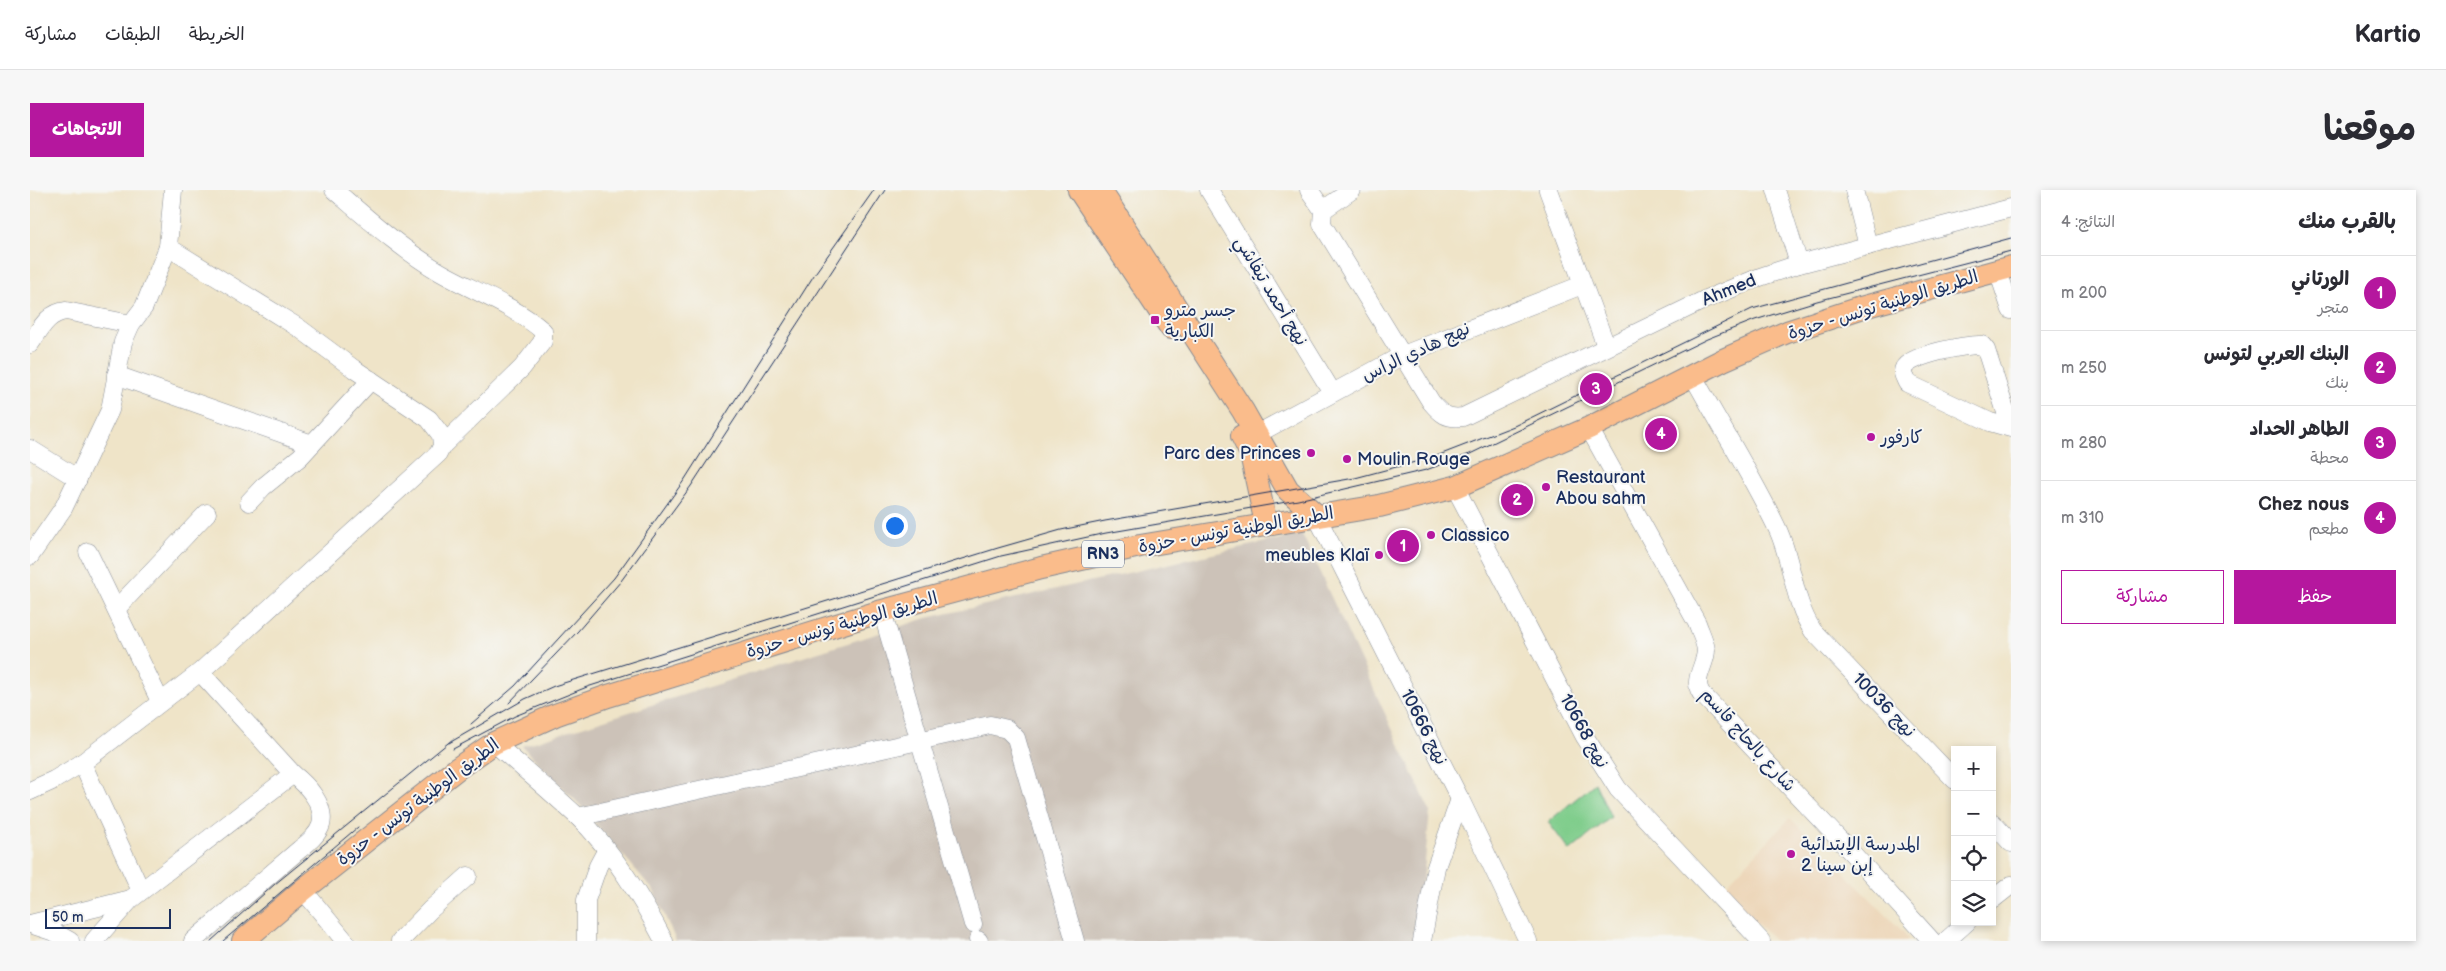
<!DOCTYPE html>
<html lang="ar">
<head>
<meta charset="utf-8">
<style>
	body { margin:0; font-family:"Balsamiq Sans","Playpen Sans Arabic",sans-serif; background:#f7f7f7; color:#2b2b33; direction:rtl }
	.controls { position:absolute; right:15px; bottom:15px; display:grid; overflow:hidden; border-radius:0px; box-shadow:0 2px 8px #0003 }
	.controls button { width:45px; height:45px; display:grid; place-items:center; padding:0; border:0; border-bottom:1px solid #e1e1e2; background:#fff; color:#2b2b33; font:25px sans-serif }
	.scale { position:absolute; left:15px; bottom:12px; width:126px; box-sizing:border-box; padding-left:5px; border:2px solid #1b2f5e; border-top:0; font-size:14px; line-height:18px; white-space:nowrap; color:#1b2f5e; -webkit-text-stroke:4px #f6f6f2; paint-order:stroke }
	.you { position:absolute; left:864px; top:335px; width:18px; height:18px; margin:-12px; border:4px solid #fff; border-radius:50%; background:#1a73e8; box-shadow:0 0 0 8px #1a73e833 }
	.badge { display:grid; place-items:center; width:32px; height:32px; border-radius:50%; background:#b5179e; color:#fff; font-size:16px; font-weight:700 }
	.pin { position:absolute; translate:-50% -50%; border:2px solid #fff; box-shadow:0 1px 5px #0006 }
	.list { margin:0; padding:0; list-style:none }
	h2 { display:flex; justify-content:space-between; align-items:center; height:65px; margin:0; padding:0 20px; font-size:21px }
	h2 small { font-size:16px; font-weight:400; color:#7c7c81 }
	.list li { display:grid; grid-template-columns:32px 1fr auto; gap:15px; align-items:center; box-sizing:border-box; height:75px; padding:0 20px; border-top:1px solid #e1e1e2 }
	.list b { display:block; font-size:19px; white-space:nowrap }
	.list p { margin:0; font-size:16px; white-space:nowrap; color:#7c7c81 }
	.list em { font-size:16px; font-style:normal; color:#7c7c81 }
	.actions { display:flex; gap:10px; padding:15px 20px }
	.actions a { flex:1; padding:11px 0; border:1px solid #b5179e; border-radius:0px; text-align:center; font-size:18px; color:#b5179e }
	.actions .main { background:#b5179e; color:#fff }
	.icon { flex:none; width:28px; height:28px; fill:none; stroke:currentColor; stroke-width:2; stroke-linecap:round; stroke-linejoin:round }
	.map { position:relative; flex:none; width:1981px; height:751px; overflow:hidden; direction:ltr; border-radius:0px }
	header { display:flex; align-items:center; gap:30px; box-sizing:border-box; height:70px; padding:0 25px; background:#fff; border-bottom:1px solid #e1e1e2 }
	header strong { font-size:24px }
	nav { display:flex; gap:28px; margin-inline-start:auto; font-size:18px }
	.intro { display:flex; align-items:center; justify-content:space-between; box-sizing:border-box; height:120px; padding:0 30px }
	h1 { margin:0; font-size:35px }
	.button { padding:12px 22px; border-radius:0px; background:#b5179e; color:#fff; font-size:18px; font-weight:700 }
	main { display:flex; gap:30px; padding:0 30px }
	aside { flex:1; background:#fff; border-radius:0px; box-shadow:0 2px 8px #0003 }
	.map>svg:first-child { display:block }
	.built { fill:#edd7ba }
	.industrial { fill:#ccc2b8 }
	.green { fill:#80cd8c; stroke:#4e7e75 }
	.lines { fill:none; stroke-linecap:round; stroke-linejoin:round }
	.minor-casing { stroke:#858a93; stroke-width:19 }
	.major-casing { stroke:#858a93; stroke-width:24 }
	.minor { stroke:#fff; stroke-width:18 }
	.major { stroke:#fabc8b; stroke-width:22 }
	.tram { stroke:#1b2f5e; stroke-width:1 }
	.poi-dot { fill:#b5179e; stroke:#f6f6f2; stroke-width:2 }
	.labels { text-anchor:middle; dominant-baseline:central; stroke-width:4; stroke-linejoin:round; paint-order:stroke }
	.shield { fill:#f6f6f2; stroke:#5d6b8a; stroke-width:1 }
	.shield-label { font-size:16px; font-weight:bold; fill:#1b2f5e }
	.street-label { font-size:18px; fill:#1b2f5e; stroke:#f6f6f2 }
	.poi-label { font-size:18px; fill:#1b2f5e; stroke:#f6f6f2; text-anchor:start }
</style>
</head>
<body>
<header>
<strong>Kartio</strong>
<nav><a>الخريطة</a><a>الطبقات</a><a>مشاركة</a></nav>
</header>
<div class="intro"><h1>موقعنا</h1><a class="button">الاتجاهات</a></div>
<main>
<aside>
<h2>بالقرب منك<small>النتائج: 4</small></h2>
<ul class="list">
<li><span class="badge">1</span><div><b>الورتاني</b><p>متجر</p></div><em>200 m</em></li>
<li><span class="badge">2</span><div><b>البنك العربي لتونس</b><p>بنك</p></div><em>250 m</em></li>
<li><span class="badge">3</span><div><b>الطاهر الحداد</b><p>محطة</p></div><em>280 m</em></li>
<li><span class="badge">4</span><div><b>Chez nous</b><p>مطعم</p></div><em>310 m</em></li>
</ul>
<div class="actions"><a class="main">حفظ</a><a>مشاركة</a></div>
</aside>
<div class="map">
<svg width="1981" height="751" viewBox="0 0 1981 751">
	<rect width="100%" height="100%" fill="#f6f6f2"/>
	<filter id="ink" filterUnits="userSpaceOnUse"><feTurbulence type="fractalNoise" baseFrequency=".02" numOctaves="2"/><feDisplacementMap in="SourceGraphic" scale="10" xChannelSelector="R" yChannelSelector="G"/><feConvolveMatrix kernelMatrix="1 2 1 2 8 2 1 2 1" color-interpolation-filters="sRGB"/></filter>
	<filter id="wash" filterUnits="userSpaceOnUse"><feTurbulence type="fractalNoise" baseFrequency=".0096" numOctaves="4" result="noise"/><feDisplacementMap in="SourceGraphic" scale="20" xChannelSelector="R" yChannelSelector="G"/><feGaussianBlur stdDeviation="1.12" result="paint"/><feColorMatrix in="noise" values="0 0 0 0 0 0 0 0 0 0 0 0 0 0 0 0 0 1.4 0 .05"/><feComposite in="paint" operator="in"/></filter>
	<g filter="url(#wash)">
		<rect width="100%" height="100%" fill="#efe4c8"/>
		<path class="built" d="M1760 628 1879 748 1876 751H1745L1692 699Z"/>
		<path class="industrial" d="M1272 344 1400 621 1387 751H646L624 701 551 616 492 556 897 428Z"/>
		<path class="green" d="M1565 593 1581 627 1540 661 1518 632Z"/>
	</g>
	<g filter="url(#ink)">
		<g class="lines">
			<defs>
				<g id="minor">
					<path d="M304 0C338 29 371 59 410 82 443 101 483 115 513 141V151L492 178 412 256"/>
					<path d="M1179 0 1302 202"/>
					<path d="M1279 0 1293 20"/>
					<path d="M1322 0 1293 20 1292 34 1401 212C1411 224 1417 229 1433 227L1674 110 1730 87 1769 74 1981 18"/>
					<path d="M1518 0 1576 156"/>
					<path d="M1746 0 1769 74"/>
					<path d="M1824 0 1838 56"/>
					<path d="M1968 81 1981 120"/>
					<path d="M0 154C10 140 17 123 36 121L101 134"/>
					<path d="M86 185 282 254"/>
					<path d="M1663 186C1691 237 1723 287 1748 340 1763 373 1763 411 1783 441L1925 590"/>
					<path d="M1559 238 1667 433C1670 442 1675 451 1676 460 1676 475 1662 489 1671 503L1823 664 1902 751"/>
					<path d="M1981 238 1956 160 1952 155C1938 154 1879 165 1874 178 1871 183 1875 188 1877 193L1960 232 1981 238"/>
					<path d="M1227 244 1373 165 1552 95"/>
					<path d="M0 259 48 289"/>
					<path d="M1425 297 1555 547 1588 599 1731 751"/>
					<path d="M219 312 233 297 270 267 341 190"/>
					<path d="M1286 325 1430 609 1498 751"/>
					<path d="M58 362 130 511"/>
					<path d="M0 366 34 317 80 220 93 152 101 134 114 117 138 57 143 0"/>
					<path d="M86 419 177 323"/>
					<path d="M852 421 943 734"/>
					<path d="M464 553C492 577 520 601 547 626 581 658 613 710 634 751"/>
					<path d="M52 573 111 701"/>
					<path d="M0 601 24 590 52 573 170 482 408 264 412 256 411 245 399 229 324 179 269 138 138 57"/>
					<path d="M548 627 960 535 977 539 986 548 1045 751"/>
					<path d="M1962 632 1981 653"/>
					<path d="M273 700 315 751"/>
					<path d="M1962 710 1981 695"/>
					<path d="M0 734 101 709"/>
					<path d="M0 734 24 742 40 751"/>
					<path d="M948 750 949 751"/>
					<path d="M64 751 101 709 263 584 170 482"/>
					<path d="M163 751 270 659C278 653 288 645 291 635 296 615 277 595 263 584"/>
					<path d="M370 751 400 720 438 686"/>
					<path d="M556 751V710L568 676 576 661"/>
					<path d="M1392 751 1406 677 1430 609"/>
					<path d="M1916 751 1937 732"/>
				</g>
				<g id="major">
					<path d="M1049 0 1141 138"/>
					<path d="M1070 0 1213 221 1258 300 1286 325"/>
					<path d="M1212 246 1221 264 1236 334"/>
					<path d="M213 751 273 700 428 578 464 553 525 525 578 506 852 421 1011 378 1110 356 1349 316 1425 297 1559 238 1693 170 1757 142 1830 118 1981 77"/>
				</g>
			</defs>
			<use href="#minor" class="minor-casing"/>
			<use href="#major" class="major-casing"/>
			<use href="#minor" class="minor"/>
			<use href="#major" class="major"/>
			<g class="tram">
				<path d="M479 513 548 441 591 391 661 296 855 0"/>
				<path d="M441 534 485 496 584 388 655 289 786 82 844 0"/>
				<path d="M419 553 495 509 524 496 968 358 1031 340 1075 331 1325 288 1404 267 1484 236 1722 119 1981 48"/>
				<path d="M423 559 485 526 557 497 971 366 1076 343 1268 310 1396 280 1440 264 1677 149 1725 130 1787 111 1981 61"/>
				<path d="M181 751 245 694 423 549"/>
				<path d="M193 751 328 637"/>
			</g>
		</g>
	</g>
	<g class="poi-dot">
		<rect x="1120" y="125" width="10" height="10" rx="2.5"/>
		<circle cx="1841" cy="247" r="5"/>
		<circle cx="1281" cy="263" r="5"/>
		<circle cx="1317" cy="269" r="5"/>
		<circle cx="1516" cy="297" r="5"/>
		<circle cx="1401" cy="345" r="5"/>
		<circle cx="1349" cy="365" r="5"/>
		<circle cx="1761" cy="664" r="5"/>
	</g>
	<g class="labels">
		<rect class="shield" x="1052" y="350.5" width="42" height="27" rx="4"/>
		<g class="shield-label">
			<text x="1073" y="364">RN3</text>
		</g>
		<g class="street-label">
			<text transform="translate(1699 100) rotate(-22)">Ahmed</text>
			<text transform="translate(1241 101) rotate(59)">نهج أحمد تيفاشي</text>
			<text transform="translate(1853 115) rotate(-17)">الطريق الوطنية تونس - حزوة</text>
			<text transform="translate(1386 162) rotate(-25)">نهج هادي الراس</text>
			<text transform="translate(1206 340) rotate(-10)">الطريق الوطنية تونس - حزوة</text>
			<text transform="translate(812 435) rotate(-16)">الطريق الوطنية تونس - حزوة</text>
			<text transform="translate(1854 515) rotate(46)">نهج 10036</text>
			<text transform="translate(1394 537) rotate(63)">نهج 10666</text>
			<text transform="translate(1554 541) rotate(61)">نهج 10668</text>
			<text transform="translate(1718 550) rotate(48)">شارع بالحاج قاسم</text>
			<text transform="translate(388 612) rotate(-37)">الطريق الوطنية تونس - حزوة</text>
		</g>
		<g class="poi-label">
			<text x="1135" y="120">جسر مترو<tspan x="1135" dy="21">الكبارية</tspan></text>
			<text x="1851" y="247">كارفور</text>
			<text x="1271" y="263" text-anchor="end">Parc des Princes</text>
			<text x="1327" y="269">Moulin Rouge</text>
			<text x="1526" y="287">Restaurant<tspan x="1526" dy="21">Abou sahm</tspan></text>
			<text x="1411" y="345">Classico</text>
			<text x="1339" y="365" text-anchor="end">meubles Klaï</text>
			<text x="1771" y="654">المدرسة الإبتدائية<tspan x="1771" dy="21">إبن سينا 2</tspan></text>
		</g>
	</g>
</svg>
<div class="controls">
<button>+</button>
<button>−</button>
<button><svg class="icon" aria-label="locate" viewBox="0 0 24 24"><circle cx="12" cy="12" r="6"/><path d="M12 2v4M12 18v4M2 12h4M18 12h4"/></svg></button>
<button><svg class="icon" aria-label="layers" viewBox="0 0 24 24"><path d="M12 4l9 5-9 5-9-5zM3 14l9 5 9-5"/></svg></button>
</div>
<div class="scale">50 m</div>
<div class="you"></div>
<div class="pin badge" style="left:1373px;top:356px">1</div>
<div class="pin badge" style="left:1487px;top:310px">2</div>
<div class="pin badge" style="left:1566px;top:199px">3</div>
<div class="pin badge" style="left:1631px;top:244px">4</div>
</div>
</main>
</body>
</html>
